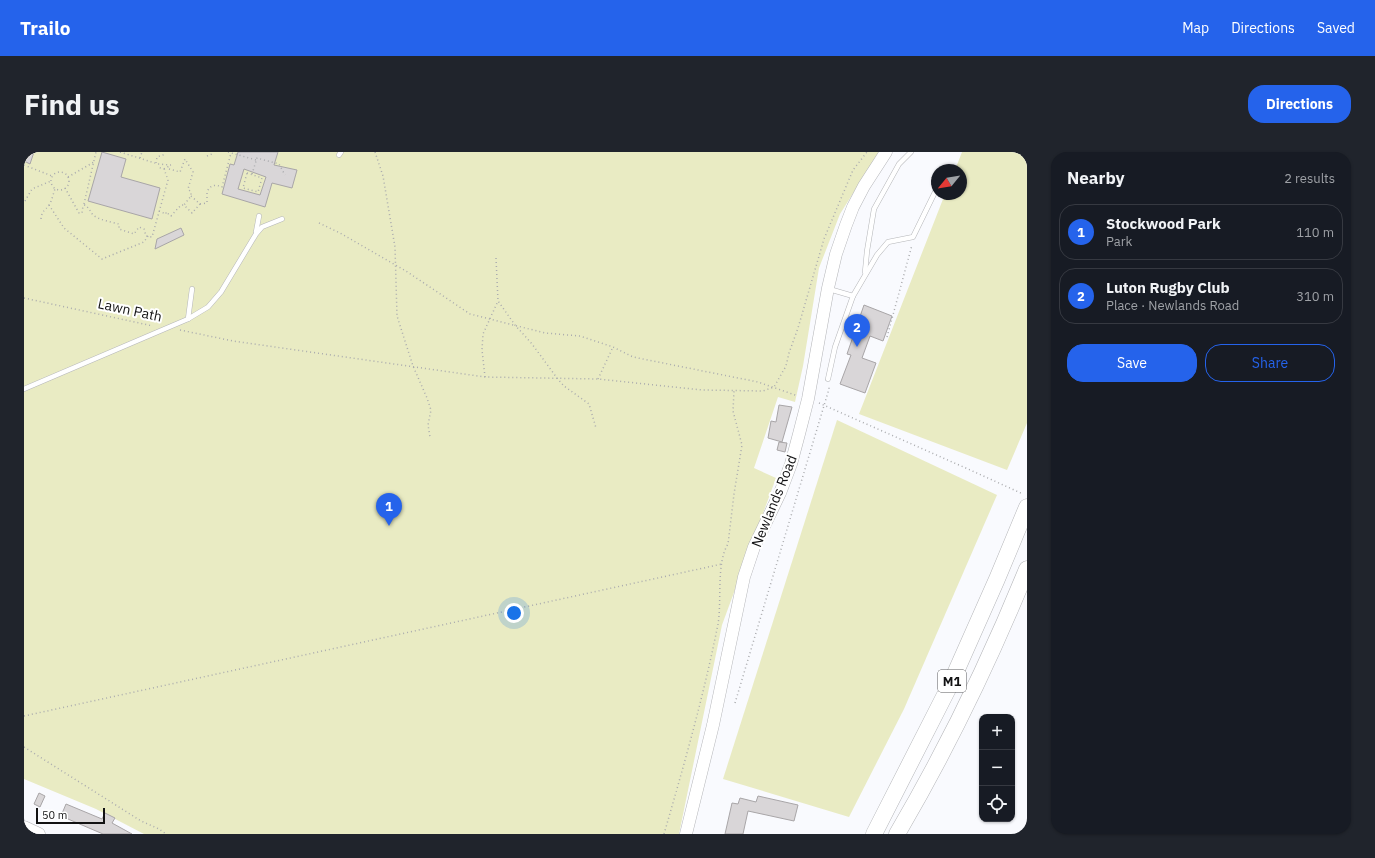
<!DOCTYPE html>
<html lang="en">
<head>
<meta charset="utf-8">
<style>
	body { margin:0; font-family:"IBM Plex Sans",sans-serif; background:#20242c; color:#f1f3f6 }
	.controls { position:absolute; right:12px; bottom:12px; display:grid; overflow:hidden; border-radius:8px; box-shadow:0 1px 3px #0004 }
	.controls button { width:36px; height:36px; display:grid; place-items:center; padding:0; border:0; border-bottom:1px solid #363941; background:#171b24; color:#f1f3f6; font:20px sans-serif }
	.compass { position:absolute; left:907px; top:12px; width:36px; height:36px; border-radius:50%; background:#171b24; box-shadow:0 1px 3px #0004; rotate:240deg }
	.scale { position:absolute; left:12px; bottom:10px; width:69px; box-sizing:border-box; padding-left:4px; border:2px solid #121213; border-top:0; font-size:11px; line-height:14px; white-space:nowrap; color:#121213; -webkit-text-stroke:3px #fff; paint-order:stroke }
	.you { position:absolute; left:490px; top:461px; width:14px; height:14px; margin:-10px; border:3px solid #fff; border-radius:50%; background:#1a73e8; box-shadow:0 0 0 6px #1a73e833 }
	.badge { display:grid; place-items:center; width:26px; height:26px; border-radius:50%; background:#2563eb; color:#fff; font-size:13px; font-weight:700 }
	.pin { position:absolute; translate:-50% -33px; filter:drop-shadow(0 1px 2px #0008) }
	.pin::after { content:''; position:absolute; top:21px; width:14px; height:12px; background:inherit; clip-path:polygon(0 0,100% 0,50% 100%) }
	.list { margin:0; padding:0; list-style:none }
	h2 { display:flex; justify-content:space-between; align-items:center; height:52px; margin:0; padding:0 16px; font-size:17px }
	h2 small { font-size:13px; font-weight:400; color:#9ea1a6 }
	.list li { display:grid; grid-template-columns:26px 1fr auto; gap:12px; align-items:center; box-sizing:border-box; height:56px; margin:0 8px 8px; padding:0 8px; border:1px solid #363941; border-radius:16px }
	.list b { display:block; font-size:15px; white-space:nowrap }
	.list p { margin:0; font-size:13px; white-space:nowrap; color:#9ea1a6 }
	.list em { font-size:13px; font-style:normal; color:#9ea1a6 }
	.actions { display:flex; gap:8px; padding:12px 16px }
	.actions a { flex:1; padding:9px 0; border:1px solid #2563eb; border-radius:16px; text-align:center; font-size:14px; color:#2563eb }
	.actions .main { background:#2563eb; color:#fff }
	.icon { flex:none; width:22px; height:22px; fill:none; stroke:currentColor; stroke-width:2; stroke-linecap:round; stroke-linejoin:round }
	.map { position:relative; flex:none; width:1003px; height:682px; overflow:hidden; border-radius:16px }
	header { display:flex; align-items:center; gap:24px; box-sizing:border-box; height:56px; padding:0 20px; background:#2563eb; color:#fff }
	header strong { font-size:19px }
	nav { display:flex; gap:22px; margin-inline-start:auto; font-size:14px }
	.intro { display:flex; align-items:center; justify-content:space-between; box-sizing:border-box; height:96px; padding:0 24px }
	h1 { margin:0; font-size:28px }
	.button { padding:10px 18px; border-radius:16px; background:#2563eb; color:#fff; font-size:14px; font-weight:700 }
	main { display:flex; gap:24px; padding:0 24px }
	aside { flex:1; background:#171b24; border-radius:16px; box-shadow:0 1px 3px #0004 }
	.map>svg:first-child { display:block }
	.green { fill:#e9ebc3 }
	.building { fill:#d9d6d8; stroke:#a8a5a7; fill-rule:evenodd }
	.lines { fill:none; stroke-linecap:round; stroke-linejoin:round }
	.service-casing { stroke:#b5b6b9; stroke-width:5.5 }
	.secondary-casing { stroke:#b5b6b9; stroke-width:13 }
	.motorway-casing { stroke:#b5b6b9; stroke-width:17 }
	.path { stroke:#aaabae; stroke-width:1.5; stroke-dasharray:1 3; stroke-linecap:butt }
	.service { stroke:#fff; stroke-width:4.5 }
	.secondary { stroke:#fff; stroke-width:12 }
	.motorway { stroke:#fff; stroke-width:16 }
	.labels { text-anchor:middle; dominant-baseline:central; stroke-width:4; stroke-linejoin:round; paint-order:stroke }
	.shield { fill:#fff; stroke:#59595a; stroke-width:1 }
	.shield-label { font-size:13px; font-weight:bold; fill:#121213 }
	.street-label { font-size:14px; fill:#121213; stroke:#fff }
</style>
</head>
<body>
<header>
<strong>Trailo</strong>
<nav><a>Map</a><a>Directions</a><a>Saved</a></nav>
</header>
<div class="intro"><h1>Find us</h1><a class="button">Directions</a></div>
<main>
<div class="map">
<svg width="1003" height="682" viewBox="0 0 1003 682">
	<rect width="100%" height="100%" fill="#f9fafe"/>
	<g class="green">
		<path d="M0 0H855L816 62 795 116 779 214 771 250 754 245 730 316 752 326 698 473 655 682H120L72 657 0 627Z"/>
		<path d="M938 0H1003V271L983 318 835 262 921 42H937V18H931Z"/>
		<path d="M813 268 973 343 880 557 825 665 699 627Z"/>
	</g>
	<g class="building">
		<path d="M0 0H10L6 12 0 9Z"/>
		<path d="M78 0 102 7 97 25 136 36 128 67 64 49Z"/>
		<path d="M214 0H254L250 13 273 18 268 36 248 31 241 55 198 42 206 12 210 13ZM220 17 242 25 236 43 214 37Z"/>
		<path d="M157 76 160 83 131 97 133 87Z"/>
		<path d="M840 153 868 164 859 189 846 184 838 206 852 211 841 241 816 232 827 203 823 202Z"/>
		<path d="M755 253 768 255 758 290 744 286 747 269 752 270Z"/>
		<path d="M755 290 763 291 761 300 753 298Z"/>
		<path d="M15 641 21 644 16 655 10 652Z"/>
		<path d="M734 644 774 653 770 669 724 659 719 682H701L708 651 714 652 716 646 732 650Z"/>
		<path d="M42 652 78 667 81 661 91 666 88 671 108 682H79L37 664Z"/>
	</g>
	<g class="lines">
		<defs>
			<g id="service">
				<path d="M315 3 317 0"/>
				<path d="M232 80 235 64"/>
				<path d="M841 120 843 99 850 57 875 12 887 0"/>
				<path d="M829 144 853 103 864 90 889 85 913 36"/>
				<path d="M164 167 168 137"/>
				<path d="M804 227 811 195 829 144 805 137"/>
				<path d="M0 237 164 167 184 155 197 140 232 82 238 75 258 67"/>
			</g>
			<g id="secondary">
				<path d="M0 675 15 682"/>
				<path d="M662 682 689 573 720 425 730 395 756 341 767 312 775 282 784 247 804 136 812 102 822 73 829 55 840 34 862 0"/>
			</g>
			<g id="motorway">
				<path d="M850 682 926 533 973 427 1003 355"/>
				<path d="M873 682C923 597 966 508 1003 417"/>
			</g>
		</defs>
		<use href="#service" class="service-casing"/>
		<use href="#secondary" class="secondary-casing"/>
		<use href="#motorway" class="motorway-casing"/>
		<g class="path">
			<path d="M96 0 134 12 147 13"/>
			<path d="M204 0 232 8"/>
			<path d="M351 0 359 24 371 95 373 164 389 214 403 246 407 258 404 273 406 285"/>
			<path d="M183 4 188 2V0"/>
			<path d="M116 6 118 0"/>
			<path d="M132 11 133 5 139 3 140 0"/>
			<path d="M0 13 28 24"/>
			<path d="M140 17 147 13"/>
			<path d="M145 17 156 20 161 7 169 20 164 37 167 40V44"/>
			<circle cx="36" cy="29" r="9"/>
			<path d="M223 21 238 26 234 40 219 36Z"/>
			<path d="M228 22 233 6 255 12 261 23"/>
			<path d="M44 25 70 10"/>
			<path d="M41 36 55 61H58L59 54 61 53C65 56 66 59 69 63 75 68 87 70 95 72V77L110 82 115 75 120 77 122 84 128 85 144 28 140 17 133 15"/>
			<path d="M167 44 176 52 168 61 160 53Z"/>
			<path d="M1 49 8 37 27 29"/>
			<path d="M60 52 72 0"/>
			<path d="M176 52 183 51V40C186 33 191 32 198 35L207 1"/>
			<path d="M25 53 40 76 78 107 120 90 124 84"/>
			<path d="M135 59 142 62V60L147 64 157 53H160"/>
			<path d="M17 67C18 58 21 59 25 53 28 49 29 42 31 37"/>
			<path d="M295 71 316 81 382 119 446 162 521 181 556 184 589 195 609 205 734 230 774 244"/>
			<path d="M472 106 474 149 491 173 508 192 533 226 540 234 565 252 572 276"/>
			<path d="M0 146 129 174"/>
			<path d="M156 178 209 189 461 225 574 227 678 238 739 239 750 235 762 214 765 201 774 176 800 87 829 18 843 0"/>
			<path d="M863 185 888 93"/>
			<path d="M461 225 458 198 459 182 474 149"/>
			<path d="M574 227 589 195"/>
			<path d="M795 251 944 317 999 342"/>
			<path d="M711 551 805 237V233"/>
			<path d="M0 564 698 412"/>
			<path d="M0 595 117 669 135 677 142 682"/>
			<path d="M640 682C660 613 680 543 694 472 698 449 692 411 704 392L710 342 718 293 709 259 710 239"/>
		</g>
		<use href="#service" class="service"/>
		<use href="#secondary" class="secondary"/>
		<use href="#motorway" class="motorway"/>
	</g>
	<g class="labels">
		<rect class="shield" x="914" y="518" width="28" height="22" rx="3"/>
		<g class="shield-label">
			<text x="928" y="529">M1</text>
		</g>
		<g class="street-label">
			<text transform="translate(106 158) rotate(12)">Lawn Path</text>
			<text transform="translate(750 349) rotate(-68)">Newlands Road</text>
		</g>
	</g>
</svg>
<div class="controls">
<button>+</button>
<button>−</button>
<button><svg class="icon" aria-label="locate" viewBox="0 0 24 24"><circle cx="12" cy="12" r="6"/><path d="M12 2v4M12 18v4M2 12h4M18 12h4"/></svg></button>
</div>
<svg class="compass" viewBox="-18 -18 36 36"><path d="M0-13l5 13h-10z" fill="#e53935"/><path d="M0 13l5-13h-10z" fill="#9ea1a6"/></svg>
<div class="scale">50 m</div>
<div class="you"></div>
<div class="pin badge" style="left:365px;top:374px">1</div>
<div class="pin badge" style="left:833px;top:195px">2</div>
</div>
<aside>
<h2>Nearby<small>2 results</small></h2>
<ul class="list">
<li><span class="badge">1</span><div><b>Stockwood Park</b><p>Park</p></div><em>110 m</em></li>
<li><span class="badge">2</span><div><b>Luton Rugby Club</b><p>Place · Newlands Road</p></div><em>310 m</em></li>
</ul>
<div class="actions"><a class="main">Save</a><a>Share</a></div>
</aside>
</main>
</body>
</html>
